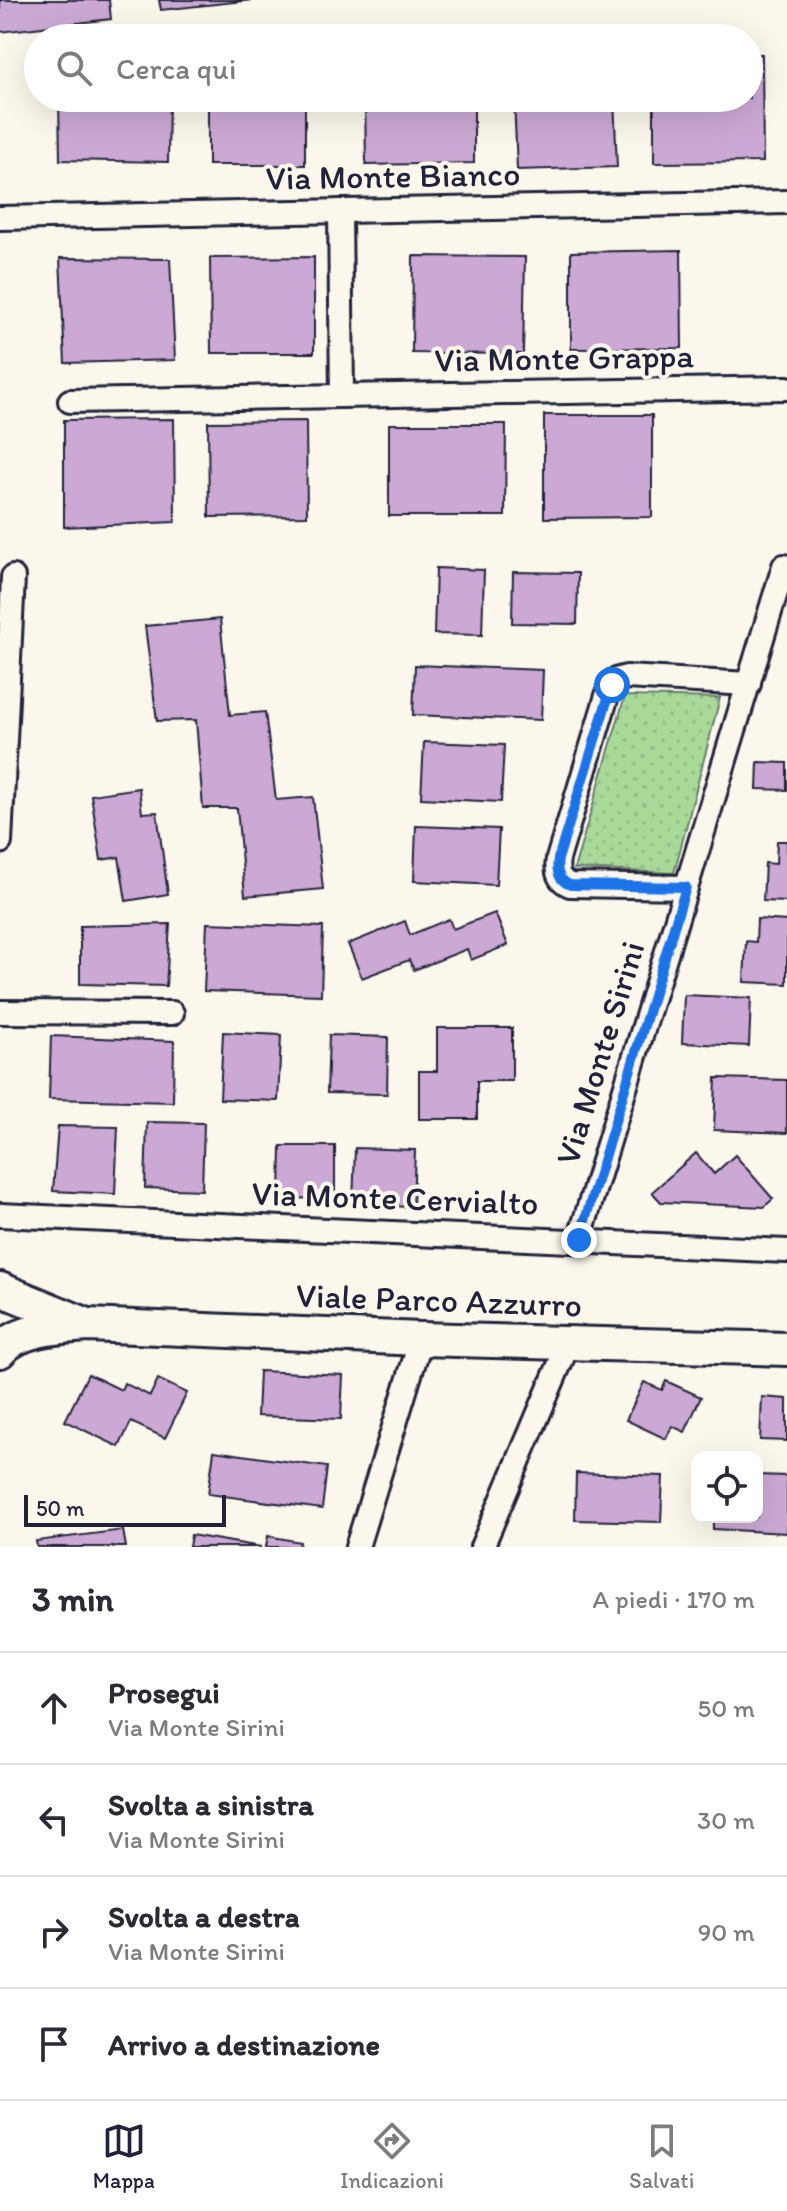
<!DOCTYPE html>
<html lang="it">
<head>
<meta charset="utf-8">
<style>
	body { margin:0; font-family:Itim,sans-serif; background:#f2f2f3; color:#2b2b33 }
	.controls { position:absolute; right:24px; bottom:24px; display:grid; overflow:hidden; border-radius:16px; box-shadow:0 8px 32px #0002 }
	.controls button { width:72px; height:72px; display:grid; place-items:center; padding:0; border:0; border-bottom:2px solid #e1e1e2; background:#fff; color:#2b2b33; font:40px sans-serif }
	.scale { position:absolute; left:24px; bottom:20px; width:202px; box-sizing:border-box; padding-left:8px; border:4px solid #22223b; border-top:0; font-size:22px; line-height:28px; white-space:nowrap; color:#22223b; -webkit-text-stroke:6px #fbf7ec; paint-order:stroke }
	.stop { position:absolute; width:24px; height:24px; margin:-18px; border:6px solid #1a73e8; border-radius:50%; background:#fff }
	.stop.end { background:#1a73e8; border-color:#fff; box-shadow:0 2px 8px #0008 }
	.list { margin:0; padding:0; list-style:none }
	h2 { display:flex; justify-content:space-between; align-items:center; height:104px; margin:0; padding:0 32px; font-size:34px }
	h2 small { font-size:26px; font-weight:400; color:#7c7c81 }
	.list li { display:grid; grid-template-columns:52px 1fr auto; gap:24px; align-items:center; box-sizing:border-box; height:112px; padding:0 32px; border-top:2px solid #e1e1e2 }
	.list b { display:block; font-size:30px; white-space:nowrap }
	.list p { margin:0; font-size:26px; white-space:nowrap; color:#7c7c81 }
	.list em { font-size:26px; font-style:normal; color:#7c7c81 }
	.icon { flex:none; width:44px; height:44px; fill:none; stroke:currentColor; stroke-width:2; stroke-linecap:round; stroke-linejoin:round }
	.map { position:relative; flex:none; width:787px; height:1547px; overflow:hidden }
	.search { position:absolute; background:#fff; box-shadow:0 8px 32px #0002; left:24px; right:24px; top:24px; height:88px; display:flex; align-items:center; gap:20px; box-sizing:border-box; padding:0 28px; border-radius:44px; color:#7c7c81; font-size:30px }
	.sheet { height:552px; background:#fff }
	nav { display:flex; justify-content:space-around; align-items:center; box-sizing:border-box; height:112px; border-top:2px solid #e1e1e2; background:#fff; font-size:22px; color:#7c7c81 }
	nav a { display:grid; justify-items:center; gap:4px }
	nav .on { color:#22223b }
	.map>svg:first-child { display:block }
	.park { fill:url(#park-dots); stroke:#667e6a; stroke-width:2 }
	.building { fill:#cba9d4; stroke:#22223b; stroke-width:2 }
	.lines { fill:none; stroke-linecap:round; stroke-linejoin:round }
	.street-casing { stroke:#22223b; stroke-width:28 }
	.secondary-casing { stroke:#22223b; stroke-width:38 }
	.street { stroke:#fbf7ec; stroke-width:22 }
	.secondary { stroke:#fbf7ec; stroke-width:32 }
	.route { stroke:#1a73e8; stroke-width:10 }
	.labels { text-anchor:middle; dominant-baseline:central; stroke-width:8; stroke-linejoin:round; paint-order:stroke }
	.street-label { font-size:34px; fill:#22223b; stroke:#fbf7ec }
</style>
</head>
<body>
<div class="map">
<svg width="787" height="1547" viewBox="0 0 787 1547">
	<defs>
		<pattern id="park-dots" width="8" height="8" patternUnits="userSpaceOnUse" patternTransform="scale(2)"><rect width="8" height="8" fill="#a9d999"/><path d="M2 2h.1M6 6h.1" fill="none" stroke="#91ba85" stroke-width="1.8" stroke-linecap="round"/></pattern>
	</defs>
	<rect width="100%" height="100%" fill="#fbf7ec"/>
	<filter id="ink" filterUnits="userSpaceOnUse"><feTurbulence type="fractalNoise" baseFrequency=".0125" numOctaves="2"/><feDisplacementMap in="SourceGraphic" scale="16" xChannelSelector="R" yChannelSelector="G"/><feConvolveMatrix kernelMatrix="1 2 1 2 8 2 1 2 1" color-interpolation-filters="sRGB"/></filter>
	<g filter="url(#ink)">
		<path class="park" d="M625 696 720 698 674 873 574 869Z"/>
		<g class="building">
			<path d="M0 0H109L111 19 0 32Z"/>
			<path d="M159 0H253L161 10Z"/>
			<path d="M749 54H762L763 162 654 163V98H749Z"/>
			<path d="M59 98H169L168 162 60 160Z"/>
			<rect x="208" y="98" width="97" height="67"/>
			<path d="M365 98H474V163L366 165Z"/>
			<path d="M514 98H614L617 167 517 170Z"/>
			<path d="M681 250 682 348 571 349V252Z"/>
			<path d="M413 256 525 257 523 354 412 353Z"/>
			<path d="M314 257V353H211L210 258Z"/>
			<path d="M60 258 170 259 175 360 65 363Z"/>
			<path d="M544 415H652V517L544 518Z"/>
			<path d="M174 419 175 522 64 527V420Z"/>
			<path d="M306 421 307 516 209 517 208 422Z"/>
			<path d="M389 424H506L505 516H389Z"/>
			<path d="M436 568 484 570 482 635 434 634Z"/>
			<path d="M513 572 578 573 577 624 512 623Z"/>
			<path d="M220 619 230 715 265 712 276 800 313 797 323 889 245 896 237 808H203L196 720 157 721 145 626Z"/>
			<path d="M415 665 543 670 541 720 413 715Z"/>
			<path d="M424 742 504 745 501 802 421 798Z"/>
			<path d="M758 762 787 763V790L757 789Z"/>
			<path d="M139 788 142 813 157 812 168 894 126 901 119 857 101 860 91 795Z"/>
			<path d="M416 826 499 829 496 885 414 881Z"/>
			<path d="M777 841H787V902L763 901 765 863 776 864Z"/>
			<path d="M495 913 508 945 471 960 467 949 414 970 409 960 362 978 348 944 405 921 410 935 449 919 453 929Z"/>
			<path d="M757 919 787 921V984L744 982 746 941 756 942Z"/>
			<path d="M207 923 323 927 321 995 204 991Z"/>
			<path d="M170 924 166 986 80 984V926Z"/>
			<path d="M684 995 751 998 749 1046 682 1043Z"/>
			<path d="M437 1028H512V1081H477V1119H419V1071H437Z"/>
			<path d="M223 1032 281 1035 278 1101 220 1099Z"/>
			<path d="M329 1035 388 1037 387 1094 327 1093Z"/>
			<path d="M51 1036 174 1041 173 1102 49 1099Z"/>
			<path d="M716 1078 787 1080V1133L714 1130Z"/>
			<path d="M147 1122 204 1123 202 1190 145 1188Z"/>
			<path d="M58 1126 118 1127 115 1194 53 1191Z"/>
			<path d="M281 1146H335V1199L280 1198Z"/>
			<path d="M355 1148 415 1150 413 1207 353 1205Z"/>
			<path d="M696 1153 714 1174 735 1155 773 1199 764 1207 661 1202 652 1192Z"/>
			<path d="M259 1371 343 1375 341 1419 257 1416Z"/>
			<path d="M88 1374 121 1390 124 1383 150 1396 158 1379 187 1393 165 1438 131 1422 119 1447 65 1421Z"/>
			<path d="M666 1381 701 1397 685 1432 672 1426 666 1439 626 1420 644 1382 662 1390Z"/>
			<path d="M762 1397 787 1399V1441L760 1440Z"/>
			<path d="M214 1451 327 1467 322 1509 208 1494Z"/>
			<path d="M576 1473 663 1476 661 1522 575 1520Z"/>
			<path d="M757 1475 787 1476V1533L713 1529V1517H757Z"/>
			<path d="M123 1530 126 1547H37L36 1541Z"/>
			<path d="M191 1535 261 1547H189Z"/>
			<path d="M268 1536 300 1542 299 1547H266Z"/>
		</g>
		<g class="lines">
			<defs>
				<g id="street">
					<path d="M340 211 342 396"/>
					<path d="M0 218 787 202"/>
					<path d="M70 401 787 388"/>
					<path d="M0 842 13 577"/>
					<path d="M686 887 570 885C558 880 556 871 558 859L609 689 615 680 626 677 749 684"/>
					<path d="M0 1012 172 1013"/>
					<path d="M0 1215 787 1251"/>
					<path d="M579 1240 784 566"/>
					<path d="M357 1547 421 1339"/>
					<path d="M482 1547 569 1342"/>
				</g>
				<g id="secondary">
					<path d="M0 1289 85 1324"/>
					<path d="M0 1351C19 1328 61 1327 88 1325L421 1339 787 1349"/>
				</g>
			</defs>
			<use href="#street" class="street-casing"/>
			<use href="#secondary" class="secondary-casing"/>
			<use href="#street" class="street"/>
			<use href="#secondary" class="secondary"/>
		</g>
	</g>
	<g class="lines" filter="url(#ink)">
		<path class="route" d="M579 1240 686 887 570 885C558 880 556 871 558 859L612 685"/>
	</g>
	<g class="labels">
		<g class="street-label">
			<text transform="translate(393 176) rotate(-1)">Via Monte Bianco</text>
			<text transform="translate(564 358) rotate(-1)">Via Monte Grappa</text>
			<text transform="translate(600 1053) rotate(-73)">Via Monte Sirini</text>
			<text transform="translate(395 1198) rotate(2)">Via Monte Cervialto</text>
			<text transform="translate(439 1300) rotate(2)">Viale Parco Azzurro</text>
		</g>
	</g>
</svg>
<div class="controls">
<button><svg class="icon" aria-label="locate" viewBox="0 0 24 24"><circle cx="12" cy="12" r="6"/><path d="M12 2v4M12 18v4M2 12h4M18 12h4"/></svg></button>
</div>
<div class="scale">50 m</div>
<div class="stop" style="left:612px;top:685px"></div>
<div class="stop end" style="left:579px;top:1240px"></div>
<div class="search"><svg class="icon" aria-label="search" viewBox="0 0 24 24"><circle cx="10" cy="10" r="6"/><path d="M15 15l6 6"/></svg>Cerca qui</div>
</div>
<section class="sheet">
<h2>3 min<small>A piedi · 170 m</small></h2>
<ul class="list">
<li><svg class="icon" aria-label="ahead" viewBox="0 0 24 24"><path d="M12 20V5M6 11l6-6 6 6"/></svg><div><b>Prosegui</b><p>Via Monte Sirini</p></div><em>50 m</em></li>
<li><svg class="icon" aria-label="left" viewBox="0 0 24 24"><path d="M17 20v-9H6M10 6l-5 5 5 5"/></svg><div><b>Svolta a sinistra</b><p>Via Monte Sirini</p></div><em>30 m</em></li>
<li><svg class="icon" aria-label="right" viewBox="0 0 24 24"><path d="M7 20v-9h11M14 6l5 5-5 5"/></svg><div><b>Svolta a destra</b><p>Via Monte Sirini</p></div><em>90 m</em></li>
<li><svg class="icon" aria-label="arrive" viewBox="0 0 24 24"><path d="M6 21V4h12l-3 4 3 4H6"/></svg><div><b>Arrivo a destinazione</b></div></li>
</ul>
</section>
<nav>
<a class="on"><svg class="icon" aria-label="map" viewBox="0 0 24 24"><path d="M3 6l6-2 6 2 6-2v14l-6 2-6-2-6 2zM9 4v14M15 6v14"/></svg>Mappa</a>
<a><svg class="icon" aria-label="directions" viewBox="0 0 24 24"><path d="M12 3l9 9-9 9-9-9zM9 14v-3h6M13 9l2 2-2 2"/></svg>Indicazioni</a>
<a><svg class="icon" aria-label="saved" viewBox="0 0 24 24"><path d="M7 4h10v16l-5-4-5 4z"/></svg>Salvati</a>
</nav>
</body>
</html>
